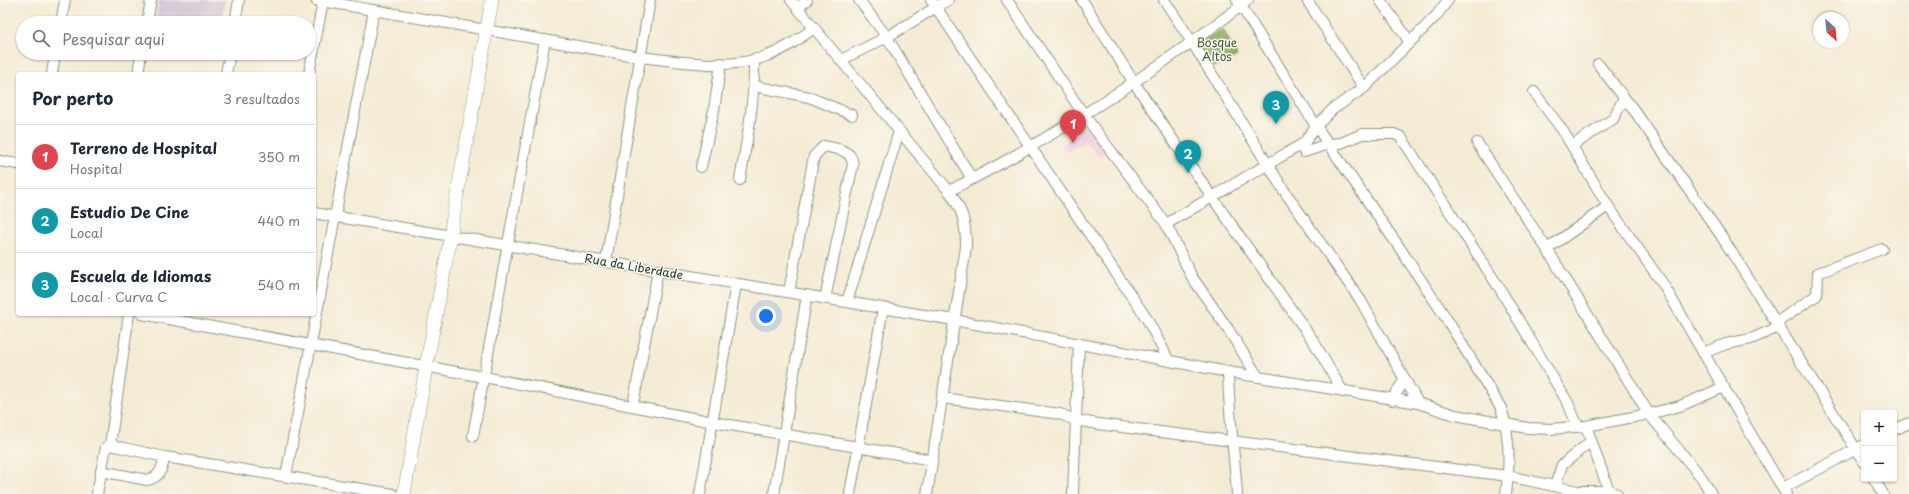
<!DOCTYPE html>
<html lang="pt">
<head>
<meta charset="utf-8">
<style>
	body { margin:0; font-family:"Playpen Sans",sans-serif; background:#f6f6f7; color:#1f2937 }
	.controls { position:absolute; right:12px; bottom:12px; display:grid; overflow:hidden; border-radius:4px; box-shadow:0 1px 3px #0004 }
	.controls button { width:36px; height:36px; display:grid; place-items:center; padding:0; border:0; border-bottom:1px solid #e0e1e3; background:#fff; color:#1f2937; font:20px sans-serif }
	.compass { position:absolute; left:1813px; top:12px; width:36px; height:36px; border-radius:50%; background:#fff; box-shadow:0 1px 3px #0004; rotate:153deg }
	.you { position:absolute; left:766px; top:316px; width:14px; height:14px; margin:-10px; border:3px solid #fff; border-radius:50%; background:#1a73e8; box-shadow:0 0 0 6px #1a73e833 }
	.badge { display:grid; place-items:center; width:26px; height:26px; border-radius:50%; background:#1f6fb2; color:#fff; font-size:13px; font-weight:700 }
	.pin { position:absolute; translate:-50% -33px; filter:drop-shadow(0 1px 2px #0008) }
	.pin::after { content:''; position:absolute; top:21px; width:14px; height:12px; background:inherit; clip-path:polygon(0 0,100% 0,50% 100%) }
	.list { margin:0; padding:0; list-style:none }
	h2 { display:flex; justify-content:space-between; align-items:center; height:52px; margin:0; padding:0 16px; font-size:17px }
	h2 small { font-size:13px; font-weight:400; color:#747a83 }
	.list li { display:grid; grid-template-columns:26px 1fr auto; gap:12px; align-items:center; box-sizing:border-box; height:64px; padding:0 16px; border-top:1px solid #e0e1e3 }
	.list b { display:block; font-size:15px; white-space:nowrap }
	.list p { margin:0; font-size:13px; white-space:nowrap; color:#747a83 }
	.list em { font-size:13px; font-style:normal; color:#747a83 }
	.icon { flex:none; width:22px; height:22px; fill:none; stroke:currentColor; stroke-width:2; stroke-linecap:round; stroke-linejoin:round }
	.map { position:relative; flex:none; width:1909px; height:494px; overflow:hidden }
	.search { position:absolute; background:#fff; box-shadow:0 1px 3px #0004; left:16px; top:16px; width:300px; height:44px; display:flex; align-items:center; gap:10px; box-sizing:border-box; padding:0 14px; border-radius:22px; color:#747a83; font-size:15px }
	.panel { position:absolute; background:#fff; box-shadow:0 1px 3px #0004; left:16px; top:72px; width:300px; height:244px; border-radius:4px }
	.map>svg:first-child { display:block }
	.built { fill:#f1d0e3 }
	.industrial { fill:#cebed1 }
	.forest { fill:#98b568; stroke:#5c794e }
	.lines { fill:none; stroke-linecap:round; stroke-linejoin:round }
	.minor-casing { stroke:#8a9484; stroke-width:12 }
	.major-casing { stroke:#8a9484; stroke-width:14 }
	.minor { stroke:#fff; stroke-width:10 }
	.major { stroke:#fff; stroke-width:13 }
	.labels { text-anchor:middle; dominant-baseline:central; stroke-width:3; stroke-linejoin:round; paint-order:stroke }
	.park-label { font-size:12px; fill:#3f5b41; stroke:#fbf7ec }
	.street-label { font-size:12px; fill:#1f3d34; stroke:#fbf7ec }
</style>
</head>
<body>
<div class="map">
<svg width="1909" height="494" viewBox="0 0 1909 494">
	<rect width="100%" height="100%" fill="#fbf7ec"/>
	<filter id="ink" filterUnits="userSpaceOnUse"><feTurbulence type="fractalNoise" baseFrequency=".025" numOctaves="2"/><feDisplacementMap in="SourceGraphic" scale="8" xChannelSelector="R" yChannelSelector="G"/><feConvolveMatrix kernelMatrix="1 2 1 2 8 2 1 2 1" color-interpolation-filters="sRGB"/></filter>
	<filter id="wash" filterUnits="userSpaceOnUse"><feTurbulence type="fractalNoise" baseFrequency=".012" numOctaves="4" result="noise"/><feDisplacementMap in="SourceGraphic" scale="16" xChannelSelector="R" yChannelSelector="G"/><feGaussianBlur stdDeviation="0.9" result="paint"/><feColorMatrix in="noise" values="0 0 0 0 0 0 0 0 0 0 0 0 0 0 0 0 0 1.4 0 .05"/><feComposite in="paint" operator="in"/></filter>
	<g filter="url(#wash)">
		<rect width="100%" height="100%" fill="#f4ebd4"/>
		<path class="built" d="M1087 126 1107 153 1099 158 1085 141 1068 152 1062 145Z"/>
		<path class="industrial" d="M159 0H225L221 23H155Z"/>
		<path class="forest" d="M1223 29 1237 56 1212 68 1197 43Z"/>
	</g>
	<g filter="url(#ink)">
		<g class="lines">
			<defs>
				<g id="minor">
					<path d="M316 0 640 57C680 61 728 71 767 56 784 50 799 39 814 28"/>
					<path d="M791 0 949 191C963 211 966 222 966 247L927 494"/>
					<path d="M859 0 887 37 972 179"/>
					<path d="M931 0 1147 319 1168 359"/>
					<path d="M1007 0 1084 115 1166 224 1192 277 1228 329 1258 377"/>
					<path d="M1082 0 1133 81 1212 197 1314 342 1343 392"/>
					<path d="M1164 0 1192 42 1283 189 1361 301 1418 403"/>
					<path d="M1237 0 1241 6 1248 0"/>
					<path d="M1307 0 1364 88"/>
					<path d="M1380 0 1410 42"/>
					<path d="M798 8 807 0"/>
					<path d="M61 23 65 0"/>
					<path d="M147 23 151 0"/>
					<path d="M235 23 239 0"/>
					<path d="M841 60 887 37 948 0"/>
					<path d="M1598 64 1636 113 1722 237 1864 462"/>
					<path d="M52 74 55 53"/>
					<path d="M138 74 141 53"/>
					<path d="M226 74 230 53"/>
					<path d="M309 74 323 1"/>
					<path d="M754 86 809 97 852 115"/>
					<path d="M1534 92 1563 131 1608 206 1663 284 1786 494"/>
					<path d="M1477 143 1547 249 1649 414 1702 478 1711 494"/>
					<path d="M1572 146 1613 119 1624 98"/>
					<path d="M1304 152 1328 144 1341 143 1362 134H1394L1401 137 1500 289 1568 403 1578 427"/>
					<path d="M0 161 18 164"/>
					<path d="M701 167 714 110 721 63"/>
					<path d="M740 180C747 140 755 100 754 59"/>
					<path d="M949 191C1052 139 1149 75 1241 6L1316 126 1399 247 1446 318 1501 408C1510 435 1510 466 1506 494"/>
					<path d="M314 213 954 320 1228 372 1418 403 1455 415 1528 428 1551 429 1586 426 1649 414 1680 406 1724 387"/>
					<path d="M1166 224 1304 143 1316 126 1333 109 1364 88 1437 15 1448 0"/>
					<path d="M1547 249 1608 206"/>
					<path d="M606 261 650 0"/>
					<path d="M789 292 814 156 824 146C837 149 851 149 853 164L825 299"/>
					<path d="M847 302 899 131"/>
					<path d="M142 314 484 377 713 422 932 460"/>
					<path d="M1776 323 1817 295 1818 273 1882 249"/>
					<path d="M1703 353 1726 344 1751 339 1779 327"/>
					<path d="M1228 372C1229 413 1234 453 1237 494"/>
					<path d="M942 398 1060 414 1075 420 1098 424 1508 476 1577 491H1609L1617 494"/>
					<path d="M1392 400 1405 379"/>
					<path d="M633 405 658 270"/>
					<path d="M1586 426 1609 491"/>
					<path d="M1894 430 1909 423"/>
					<path d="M473 436 545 40"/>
					<path d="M110 445 165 457 393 494"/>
					<path d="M101 471 147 480C160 478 162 468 165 457"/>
					<path d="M286 476 374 10"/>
					<path d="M1874 479 1883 494"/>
					<path d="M1555 486 1562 465 1591 441"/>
					<path d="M1783 488 1864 445"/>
					<path d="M97 494 106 447 110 445 129 314"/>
					<path d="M700 494 736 284"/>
					<path d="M774 494 807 295"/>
					<path d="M850 494 883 308"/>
					<path d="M1073 494 1079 345"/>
				</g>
				<path id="major" d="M404 494 426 367 451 235 452 223 492 0"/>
			</defs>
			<use href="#minor" class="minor-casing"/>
			<use href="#major" class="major-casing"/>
			<use href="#minor" class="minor"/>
			<use href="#major" class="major"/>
		</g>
	</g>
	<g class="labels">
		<g class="park-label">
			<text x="1217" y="42">Bosque<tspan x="1217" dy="14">Altos</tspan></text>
		</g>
		<g class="street-label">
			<text transform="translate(634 266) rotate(10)">Rua da Liberdade</text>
		</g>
	</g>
</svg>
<div class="controls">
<button>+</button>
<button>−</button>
</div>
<svg class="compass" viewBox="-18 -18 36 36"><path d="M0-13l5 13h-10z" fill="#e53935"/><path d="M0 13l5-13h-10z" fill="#747a83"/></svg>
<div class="you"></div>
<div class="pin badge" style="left:1073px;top:143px;background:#e0444e">1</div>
<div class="pin badge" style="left:1188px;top:173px;background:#0f9aa8">2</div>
<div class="pin badge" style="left:1276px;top:124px;background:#0f9aa8">3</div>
<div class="search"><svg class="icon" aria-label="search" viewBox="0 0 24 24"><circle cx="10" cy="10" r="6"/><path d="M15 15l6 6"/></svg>Pesquisar aqui</div>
<section class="panel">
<h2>Por perto<small>3 resultados</small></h2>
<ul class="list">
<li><span class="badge" style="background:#e0444e">1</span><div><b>Terreno de Hospital</b><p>Hospital</p></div><em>350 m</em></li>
<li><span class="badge" style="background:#0f9aa8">2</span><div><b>Estudio De Cine</b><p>Local</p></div><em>440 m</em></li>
<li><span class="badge" style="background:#0f9aa8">3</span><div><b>Escuela de Idiomas</b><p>Local · Curva C</p></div><em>540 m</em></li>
</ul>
</section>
</div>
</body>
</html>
